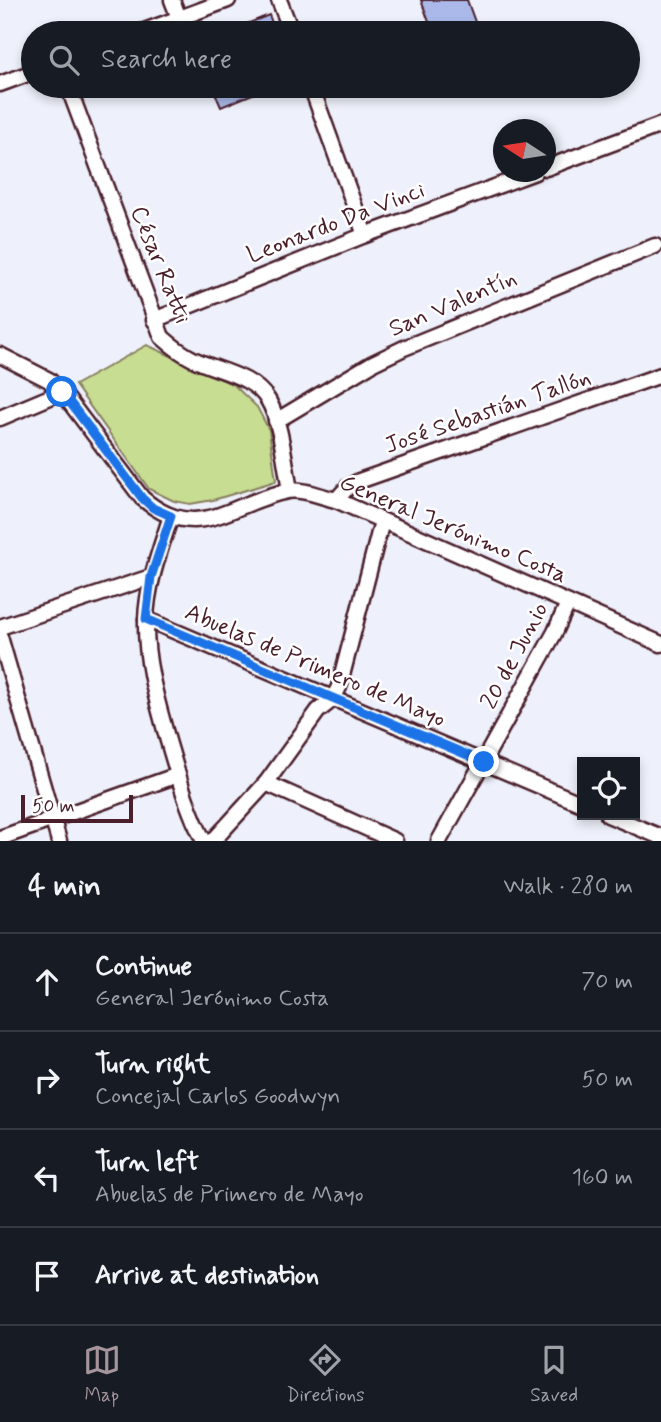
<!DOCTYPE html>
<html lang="en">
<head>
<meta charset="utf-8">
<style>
	body { margin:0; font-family:Mynerve,sans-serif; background:#20242c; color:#f1f3f6 }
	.controls { position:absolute; right:21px; bottom:21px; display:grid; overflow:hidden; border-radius:0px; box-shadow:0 4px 10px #0003 }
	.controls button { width:63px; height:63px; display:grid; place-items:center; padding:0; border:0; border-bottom:2px solid #363941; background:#171b24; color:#f1f3f6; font:35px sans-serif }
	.compass { position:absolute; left:493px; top:119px; width:63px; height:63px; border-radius:50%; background:#171b24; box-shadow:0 4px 10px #0003; rotate:282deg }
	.scale { position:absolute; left:21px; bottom:18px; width:112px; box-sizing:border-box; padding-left:7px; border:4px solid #4a1f2b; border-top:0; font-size:19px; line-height:24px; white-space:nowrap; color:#4a1f2b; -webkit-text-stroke:5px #fff; paint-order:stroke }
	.stop { position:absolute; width:21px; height:21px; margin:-16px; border:5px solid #1a73e8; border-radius:50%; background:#fff }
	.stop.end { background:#1a73e8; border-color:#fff; box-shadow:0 2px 7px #0008 }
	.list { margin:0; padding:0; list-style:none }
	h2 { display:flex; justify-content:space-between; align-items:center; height:91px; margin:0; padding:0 28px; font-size:30px }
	h2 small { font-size:23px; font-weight:400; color:#9ea1a6 }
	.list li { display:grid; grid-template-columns:46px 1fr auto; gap:21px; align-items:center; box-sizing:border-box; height:98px; padding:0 28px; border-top:2px solid #363941 }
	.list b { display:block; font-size:26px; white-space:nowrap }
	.list p { margin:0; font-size:23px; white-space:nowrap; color:#9ea1a6 }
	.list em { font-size:23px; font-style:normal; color:#9ea1a6 }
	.icon { flex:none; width:38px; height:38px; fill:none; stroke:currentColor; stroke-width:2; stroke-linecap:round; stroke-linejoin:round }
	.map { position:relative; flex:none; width:661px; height:841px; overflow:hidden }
	.search { position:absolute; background:#171b24; box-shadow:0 4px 10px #0003; left:21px; right:21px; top:21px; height:77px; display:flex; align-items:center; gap:18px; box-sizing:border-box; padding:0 24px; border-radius:38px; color:#9ea1a6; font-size:26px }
	.sheet { height:483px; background:#171b24 }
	nav { display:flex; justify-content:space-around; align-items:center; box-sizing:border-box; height:98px; border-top:2px solid #363941; background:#171b24; font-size:19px; color:#9ea1a6 }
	nav a { display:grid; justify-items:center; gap:4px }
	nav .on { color:#a6949b }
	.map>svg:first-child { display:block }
	.green { fill:#c7dd92; stroke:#887e5e; stroke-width:2 }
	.building { fill:#aab9e9; stroke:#4a1f2b; stroke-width:2 }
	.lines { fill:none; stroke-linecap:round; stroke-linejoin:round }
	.minor-casing { stroke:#4a1f2b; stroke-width:19 }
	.minor { stroke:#fff; stroke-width:14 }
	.route { stroke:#1a73e8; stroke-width:9 }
	.labels { text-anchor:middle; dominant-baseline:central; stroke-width:5; stroke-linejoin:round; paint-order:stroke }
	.street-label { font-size:24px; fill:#4a1f2b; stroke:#fff }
</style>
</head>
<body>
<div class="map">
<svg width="661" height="841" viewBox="0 0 661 841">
	<rect width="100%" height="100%" fill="#eef1fb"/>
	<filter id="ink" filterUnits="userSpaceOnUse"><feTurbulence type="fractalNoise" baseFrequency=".0143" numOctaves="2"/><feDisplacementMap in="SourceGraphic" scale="14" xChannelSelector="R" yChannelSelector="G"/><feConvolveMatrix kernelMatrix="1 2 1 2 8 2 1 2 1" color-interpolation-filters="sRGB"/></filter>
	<g filter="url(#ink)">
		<path class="green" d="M147 345 234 385 257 407 269 430 276 481 213 500 190 504 174 501 149 489 75 385Z"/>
		<g class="building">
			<path d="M421 0H467L479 33H433Z"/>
			<path d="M269 15 276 33H224Z"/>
			<path d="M212 86H272L221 107Z"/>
		</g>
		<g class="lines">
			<defs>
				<g id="minor">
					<path d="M172 0 179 18"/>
					<path d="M279 0 292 33"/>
					<path d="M139 33 228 0"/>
					<path d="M0 84 33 72"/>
					<path d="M68 86 162 337C172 346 181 353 193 359 217 371 253 375 268 400 281 421 285 465 290 490"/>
					<path d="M311 86 365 235"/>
					<path d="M546 168 661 125"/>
					<path d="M154 320 365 235 535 172"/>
					<path d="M0 355 49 380 62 392 142 498C198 546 231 502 288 491 302 488 322 497 336 500L661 644"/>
					<path d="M0 418 62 392"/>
					<path d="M276 421 373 363 404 348 655 246"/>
					<path d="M336 500 348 487 359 481 661 375"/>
					<path d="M171 516C160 550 147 584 146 620 145 662 157 701 168 741 178 774 187 810 204 841"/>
					<path d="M146 619 582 804"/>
					<path d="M0 627 151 577"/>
					<path d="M0 637 59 841"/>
					<path d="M266 783 395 841"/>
					<path d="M608 815 661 837"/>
					<path d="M0 838 178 775"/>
					<path d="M213 841 266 783 318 711 333 699 339 687 382 521"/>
					<path d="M439 841 555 632 568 603"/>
				</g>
			</defs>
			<use href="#minor" class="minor-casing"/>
			<use href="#minor" class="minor"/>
		</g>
	</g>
	<g class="lines" filter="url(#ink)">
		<path class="route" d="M62 392 142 498 153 508 171 516 151 577 146 619 484 762"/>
	</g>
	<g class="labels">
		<g class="street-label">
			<text transform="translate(336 223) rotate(-21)">Leonardo Da Vinci</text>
			<text transform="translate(160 265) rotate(68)">César Ratti</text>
			<text transform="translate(453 304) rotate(-23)">San Valentín</text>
			<text transform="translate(488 412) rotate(-19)">José Sebastián Tallón</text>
			<text transform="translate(453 529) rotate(23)">General Jerónimo Costa</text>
			<text transform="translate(515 656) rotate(-62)">20 de Junio</text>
			<text transform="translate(315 666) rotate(23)">Abuelas de Primero de Mayo</text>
		</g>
	</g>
</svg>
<div class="controls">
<button><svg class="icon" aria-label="locate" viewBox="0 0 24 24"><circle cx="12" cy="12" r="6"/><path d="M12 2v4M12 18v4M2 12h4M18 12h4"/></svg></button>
</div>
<svg class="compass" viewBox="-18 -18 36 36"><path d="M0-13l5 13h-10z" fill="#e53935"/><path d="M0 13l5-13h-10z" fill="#9ea1a6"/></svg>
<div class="scale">50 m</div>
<div class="stop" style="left:62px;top:392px"></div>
<div class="stop end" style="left:484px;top:762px"></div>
<div class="search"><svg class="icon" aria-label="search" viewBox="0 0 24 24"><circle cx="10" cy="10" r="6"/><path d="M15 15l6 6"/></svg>Search here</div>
</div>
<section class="sheet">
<h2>4 min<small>Walk · 280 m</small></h2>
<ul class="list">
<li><svg class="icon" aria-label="ahead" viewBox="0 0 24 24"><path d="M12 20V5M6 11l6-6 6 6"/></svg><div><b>Continue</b><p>General Jerónimo Costa</p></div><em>70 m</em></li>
<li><svg class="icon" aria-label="right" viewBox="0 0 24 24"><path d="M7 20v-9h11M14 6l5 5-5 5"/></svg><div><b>Turn right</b><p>Concejal Carlos Goodwyn</p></div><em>50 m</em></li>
<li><svg class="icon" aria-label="left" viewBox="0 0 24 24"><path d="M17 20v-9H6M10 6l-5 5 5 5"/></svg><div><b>Turn left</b><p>Abuelas de Primero de Mayo</p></div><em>160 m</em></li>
<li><svg class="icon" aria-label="arrive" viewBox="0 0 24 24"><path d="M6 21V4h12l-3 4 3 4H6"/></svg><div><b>Arrive at destination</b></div></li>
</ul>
</section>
<nav>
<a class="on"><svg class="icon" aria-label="map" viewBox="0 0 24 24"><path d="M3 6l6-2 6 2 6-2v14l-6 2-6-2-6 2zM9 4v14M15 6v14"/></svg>Map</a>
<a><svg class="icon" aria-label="directions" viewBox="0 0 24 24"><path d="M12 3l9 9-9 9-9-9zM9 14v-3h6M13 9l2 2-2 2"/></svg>Directions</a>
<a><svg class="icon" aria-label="saved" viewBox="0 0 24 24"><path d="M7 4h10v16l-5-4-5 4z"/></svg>Saved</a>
</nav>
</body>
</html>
